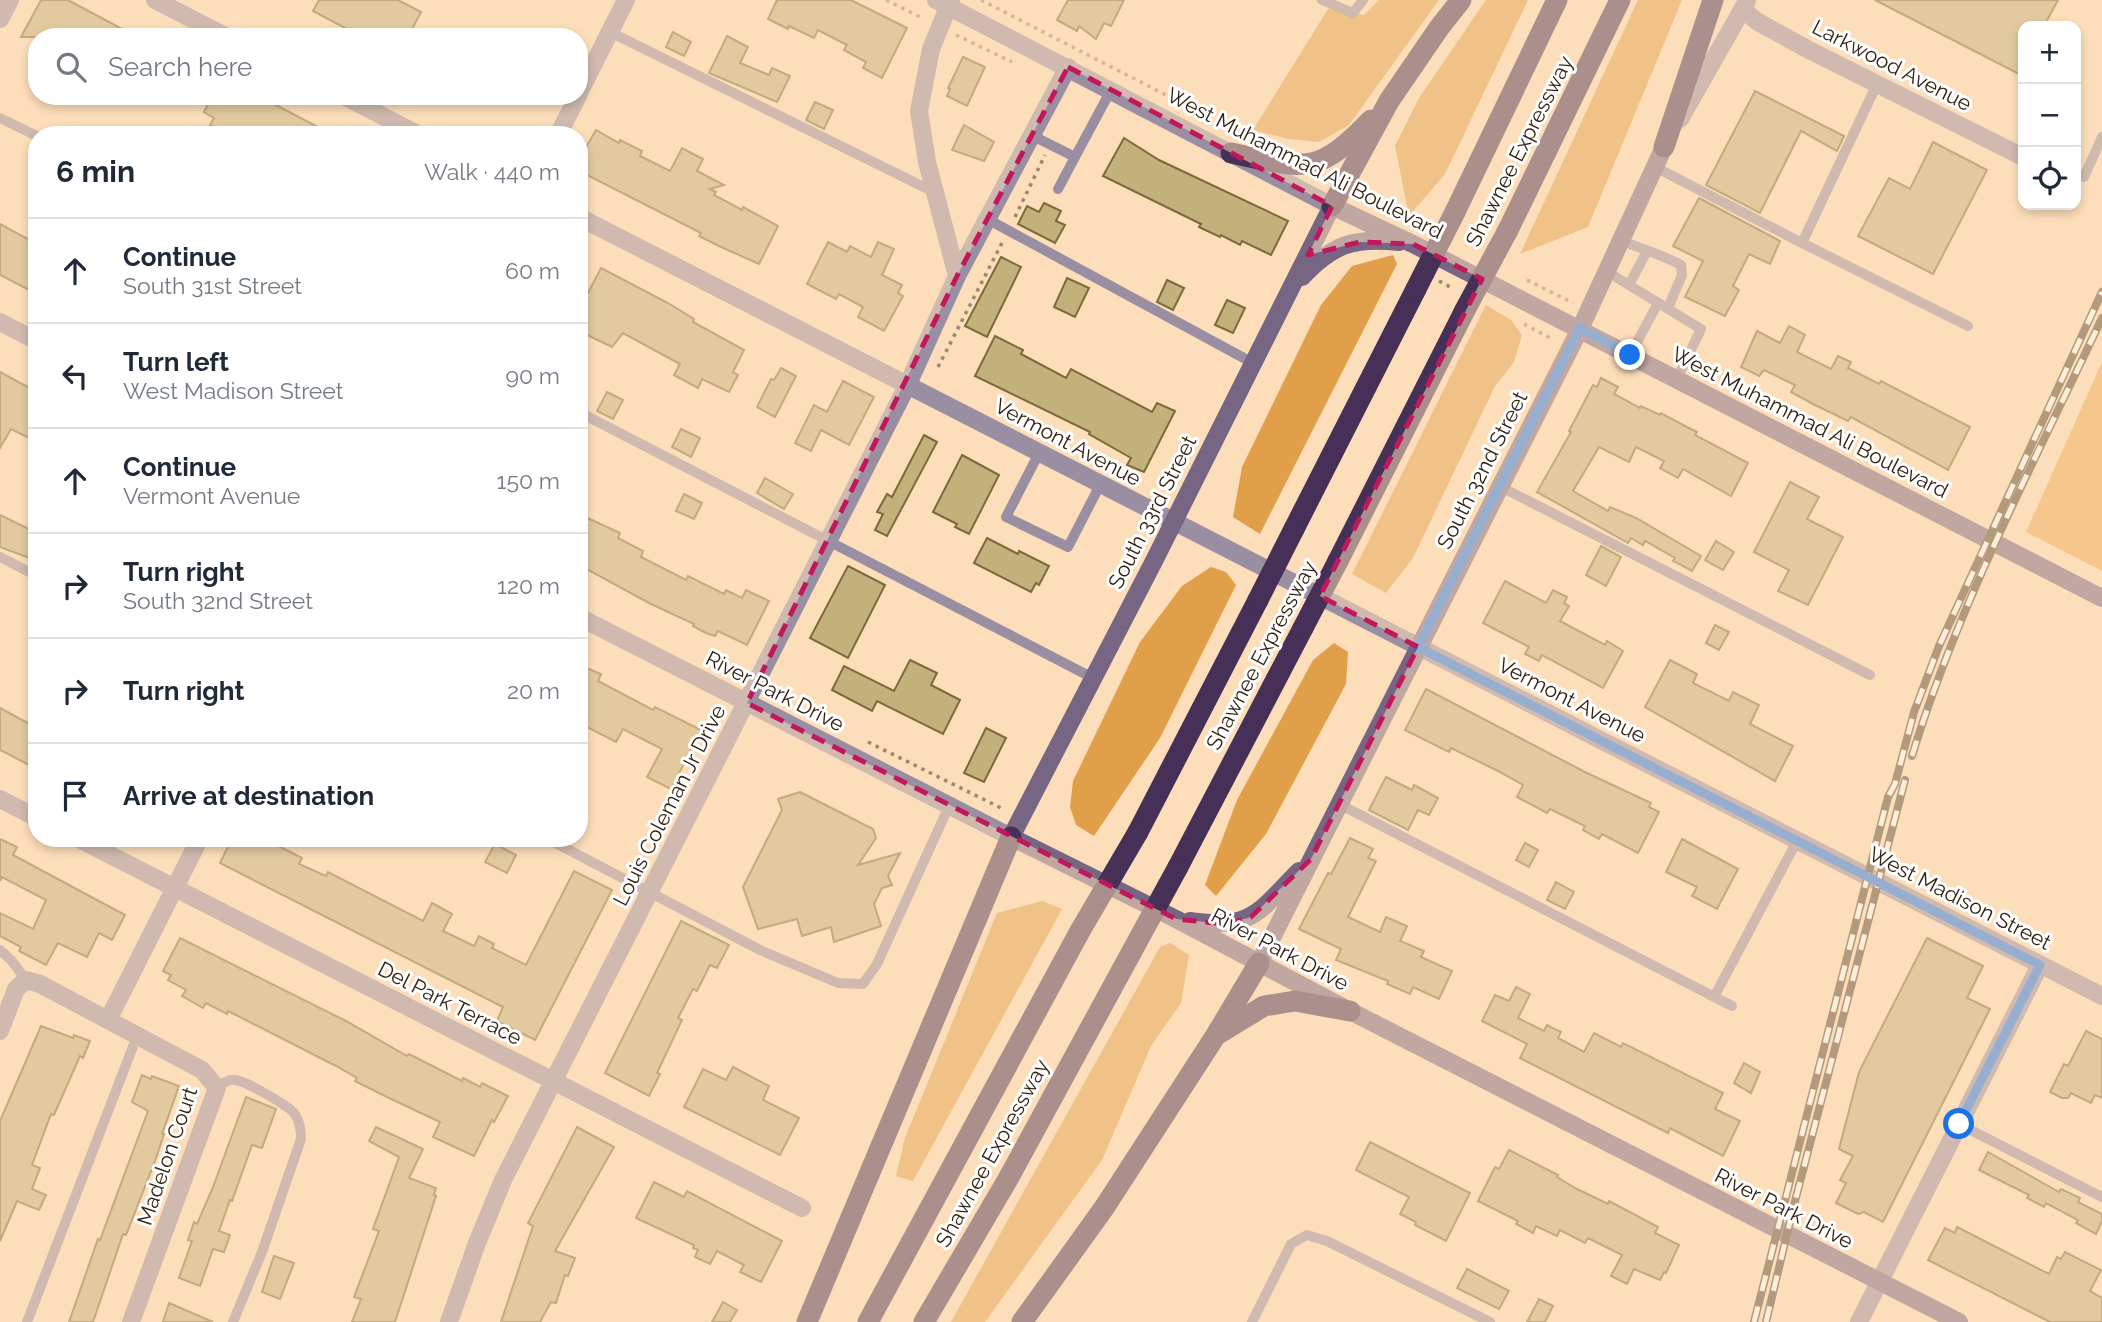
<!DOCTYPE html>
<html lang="en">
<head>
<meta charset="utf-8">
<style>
	body { margin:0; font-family:Raleway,sans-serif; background:#f6f6f7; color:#1f2937 }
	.controls { position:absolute; right:21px; top:21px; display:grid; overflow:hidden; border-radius:14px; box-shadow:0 4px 10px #0003 }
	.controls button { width:63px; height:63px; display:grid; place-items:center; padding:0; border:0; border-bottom:2px solid #e0e1e3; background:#fff; color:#1f2937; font:35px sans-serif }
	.stop { position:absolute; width:21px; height:21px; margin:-16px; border:5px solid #1a73e8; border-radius:50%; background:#fff }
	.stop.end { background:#1a73e8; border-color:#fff; box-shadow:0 2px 7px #0008 }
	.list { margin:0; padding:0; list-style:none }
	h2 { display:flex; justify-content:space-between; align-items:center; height:91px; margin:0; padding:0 28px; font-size:30px }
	h2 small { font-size:23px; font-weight:400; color:#747a83 }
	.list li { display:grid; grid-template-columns:46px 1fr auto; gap:21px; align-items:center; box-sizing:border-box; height:105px; padding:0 28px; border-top:2px solid #e0e1e3 }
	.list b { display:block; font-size:26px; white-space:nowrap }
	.list p { margin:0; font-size:23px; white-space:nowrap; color:#747a83 }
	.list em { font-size:23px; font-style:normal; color:#747a83 }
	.icon { flex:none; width:38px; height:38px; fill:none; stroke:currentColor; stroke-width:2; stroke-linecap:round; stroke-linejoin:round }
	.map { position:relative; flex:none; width:2102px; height:1322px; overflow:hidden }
	.search { position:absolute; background:#fff; box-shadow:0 4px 10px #0003; left:28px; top:28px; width:560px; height:77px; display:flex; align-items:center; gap:18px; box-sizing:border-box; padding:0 24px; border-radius:28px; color:#747a83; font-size:26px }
	.panel { position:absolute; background:#fff; box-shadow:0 4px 10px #0003; left:28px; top:126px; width:560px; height:721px; border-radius:28px }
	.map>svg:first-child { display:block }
	.green { fill:#eaaa58 }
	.forest { fill:#e19f49 }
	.building { fill:#c3b17c; stroke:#7c6b38; stroke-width:2 }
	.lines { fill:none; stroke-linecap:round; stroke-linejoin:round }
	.path { stroke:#9f876c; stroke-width:3.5; stroke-dasharray:3.5 5; stroke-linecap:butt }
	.service { stroke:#9a8ea3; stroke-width:10 }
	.minor { stroke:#9a8ea3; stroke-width:18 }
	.tertiary { stroke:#9a8ea3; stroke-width:18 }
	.secondary { stroke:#766583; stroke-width:18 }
	.motorway { stroke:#473057; stroke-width:21 }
	.rail-casing { stroke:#5a4732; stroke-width:8 }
	.rail { stroke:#fff; stroke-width:5; stroke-dasharray:16; stroke-linecap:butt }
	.motorway-bridge { stroke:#473057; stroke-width:21 }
	.route { stroke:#1a73e8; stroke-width:9 }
	.marked { fill:none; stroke:#c2185b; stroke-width:5; stroke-dasharray:14 9; stroke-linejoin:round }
	.labels { text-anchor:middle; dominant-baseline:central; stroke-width:6; stroke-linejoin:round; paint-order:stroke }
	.street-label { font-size:21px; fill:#2e1f0e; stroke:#fff }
</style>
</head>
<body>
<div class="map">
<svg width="2102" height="1322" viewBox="0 0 2102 1322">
	<rect width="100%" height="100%" fill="#fddeba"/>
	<path class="green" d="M2102 362V571L2026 532Z"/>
	<g class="forest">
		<path d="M1379 0H1439L1349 125 1319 142 1288 139 1253 130 1328 9 1364 15Z"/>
		<path d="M1486 0H1528L1445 174 1409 216 1395 146 1419 98Z"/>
		<path d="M1638 0H1682L1588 227 1520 254Z"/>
		<path d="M1393 255 1397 264 1260 534 1233 517 1242 467 1321 305 1352 266Z"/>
		<path d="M1486 305 1511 320 1522 335 1514 362 1495 386 1413 558 1386 593 1352 574Z"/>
		<path d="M1211 567 1226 572 1236 585 1160 738 1094 836 1076 825 1070 807 1073 781 1140 642 1182 586Z"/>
		<path d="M1334 643 1348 652 1346 684 1266 834 1216 896 1205 885 1237 800 1313 660Z"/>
		<path d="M1042 901 1062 909 913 1181 896 1176 905 1138 997 913Z"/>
		<path d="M1170 943 1189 955 1181 1003 1151 1046 1102 1160 985 1322H951L1160 947Z"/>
	</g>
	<g class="building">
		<path d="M41 0H68L137 37H21Z"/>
		<path d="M319 0H398L421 12 408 37H362L313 11Z"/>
		<path d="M777 0H851L907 28 882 78 863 68 866 62 844 50 847 45 818 30 814 38 789 26 788 29 768 19Z"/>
		<path d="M1068 0H1124L1111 26 1104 23 1096 39 1079 26 1077 31 1057 20Z"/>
		<path d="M1875 0H2058L2044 26H2023V76Z"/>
		<path d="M673 32 691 42 684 56 666 47Z"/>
		<path d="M727 36 748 47 740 63 769 75 772 68 790 76 777 102 709 73Z"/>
		<path d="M963 57 985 67 967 106 947 96 950 89 948 88Z"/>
		<path d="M1755 91 1844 136 1837 151 1801 131 1760 213 1706 185Z"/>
		<path d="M212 96H259L333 135H229L210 125 214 118 204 112Z"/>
		<path d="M815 102 833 110 824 129 806 120Z"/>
		<path d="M964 125 994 142 984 161 952 150Z"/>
		<path d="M596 130 619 143 620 140 642 151 640 156 670 171 682 148 703 159 697 171 724 185 710 189 716 192 714 195 742 210 743 207 778 226 759 264 719 246 699 236 701 233 579 171V159Z"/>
		<path d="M1124 138 1159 160 1288 221 1271 255 1242 241 1240 245 1221 235 1220 237 1199 227 1201 224 1103 176Z"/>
		<path d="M1933 142 1987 170 1933 274 1858 236 1889 178 1910 189Z"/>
		<path d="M1699 198 1780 241 1770 264 1749 254 1733 286 1739 290 1725 316 1685 297 1703 261 1673 246Z"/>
		<path d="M1044 203 1061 211 1056 221 1065 225 1055 243 1018 224 1027 206 1039 212Z"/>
		<path d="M0 224 37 244V294L0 275Z"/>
		<path d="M828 242 847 252 850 246 871 257 878 242 894 249 882 275 902 285 898 293 903 296 884 331 858 317 863 307 839 294 836 299 807 284Z"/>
		<path d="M1001 257 1021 267 987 337 965 326Z"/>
		<path d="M601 268 668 303 694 319 693 322 744 350 733 372 738 375 729 392 702 379 698 388 674 375 680 364 623 333 612 347 579 331V310Z"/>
		<path d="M1067 278 1089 288 1075 317 1054 307Z"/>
		<path d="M1167 280 1184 288 1173 310 1157 302Z"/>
		<path d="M1227 300 1245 308 1233 333 1215 325Z"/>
		<path d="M1789 326 1805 335 1797 352 1831 369 1838 356 1851 362 1848 368 1879 384 1881 381 1970 427 1948 470 1851 417 1848 421 1813 404 1791 392 1795 385 1764 370 1759 376 1741 367 1757 331 1780 343Z"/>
		<path d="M995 336 1023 350 1021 354 1066 378 1071 369 1152 412 1157 403 1175 411 1144 472 1127 465 1131 458 1089 434 1090 432 975 376Z"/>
		<path d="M781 368 796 376 775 417 757 407 771 379 774 380Z"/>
		<path d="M0 372 37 392V442L11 429 0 448Z"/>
		<path d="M1601 378 1618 387 1614 394 1640 408 1641 406 1660 415 1661 413 1683 425 1697 432 1695 435 1748 463 1731 496 1683 469 1678 478 1660 468 1664 461 1636 447 1629 462 1599 447 1573 491 1608 511 1610 507 1636 518 1701 556 1692 571 1673 561 1675 558 1645 541 1643 545 1631 538 1628 543 1537 492 1571 432 1569 431 1593 385 1597 387Z"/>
		<path d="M843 381 874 397 849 445 821 430 811 451 795 443 814 405 827 412Z"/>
		<path d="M607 392 623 400 613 419 597 411Z"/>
		<path d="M681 429 700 438 691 457 672 447Z"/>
		<path d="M924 435 937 442 887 536 875 530 883 514 877 512 887 494 892 497Z"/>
		<path d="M962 455 999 475 969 534 955 527 957 524 933 512Z"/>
		<path d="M765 478 793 494 784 509 757 493Z"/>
		<path d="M1790 482 1819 497 1807 519 1843 537 1808 605 1778 591 1789 570 1754 552Z"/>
		<path d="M684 494 702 503 694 519 676 511Z"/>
		<path d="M579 514 620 533 618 538 643 551 641 557 686 580 688 576 724 594 726 590 742 598 746 590 769 601 747 645 718 631 715 636 706 633 693 626 694 624 649 603 579 565Z"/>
		<path d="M0 515 37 533V561L0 547Z"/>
		<path d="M987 538 1018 554 1019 551 1049 566 1039 585 1036 583 1031 592 974 563Z"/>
		<path d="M1716 541 1734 552 1723 570 1705 560Z"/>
		<path d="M1601 546 1621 557 1606 586 1586 575Z"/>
		<path d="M848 566 885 585 848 658 810 638Z"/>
		<path d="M1505 581 1546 603 1553 590 1567 597 1564 603 1569 606 1560 621 1605 645 1607 641 1623 651 1603 688 1542 655 1539 661 1525 654 1529 647 1483 623Z"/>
		<path d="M1715 625 1729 632 1719 650 1706 643Z"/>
		<path d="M910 660 937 673 931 685 960 700 943 734 877 701 872 711 832 690 844 666 894 691Z"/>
		<path d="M1670 660 1697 674 1693 683 1729 701 1733 692 1759 705 1750 724 1793 746 1775 781 1645 707Z"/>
		<path d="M579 665 601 674 598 681 653 710 655 707 701 730 671 789 647 777 662 749 623 729 616 742 579 723Z"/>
		<path d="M1426 689 1587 773 1651 803 1649 807 1659 812 1638 853 1602 834 1599 839 1583 830 1585 826 1550 809 1547 813 1517 797 1523 785 1498 771 1451 748 1449 752 1405 730Z"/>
		<path d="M0 708 37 728V769L0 750Z"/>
		<path d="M986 728 1006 738 984 782 964 773Z"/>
		<path d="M1386 777 1412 790 1414 785 1438 798 1429 815 1418 810 1408 830 1369 810Z"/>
		<path d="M800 792 873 829 876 838 858 865 900 853 888 876 892 885 882 888 874 904 881 926 834 942 831 927 802 936 797 919 758 929 743 887 782 810 778 799Z"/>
		<path d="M232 838H263L302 858 299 864 326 876 328 872 423 921 432 903 452 914 443 931 474 946 479 936 494 944 492 948 526 965 574 871 612 890 535 1040 497 1021 503 1007 220 863Z"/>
		<path d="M1350 838 1373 849 1368 858 1376 861 1348 917 1380 932 1386 917 1407 926 1400 941 1424 951 1421 957 1452 971 1439 999 1413 987 1410 994 1387 984 1388 981 1336 960 1341 949 1299 929 1328 873 1331 874Z"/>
		<path d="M0 839 17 847 13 855 125 915 112 940 99 933 87 957 58 943 46 965 19 951 21 947 0 936V913L33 929 46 900 2 877 0 881Z"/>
		<path d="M1682 839 1738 869 1717 909 1692 896 1697 887 1666 872Z"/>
		<path d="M1525 843 1538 850 1529 867 1516 860Z"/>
		<path d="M495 844 516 855 507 873 485 862Z"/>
		<path d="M1556 882 1574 892 1565 909 1547 900Z"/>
		<path d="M681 921 729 945 717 968 710 965 697 991 693 989 678 1018 682 1020 657 1073 660 1074 649 1096 605 1073Z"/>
		<path d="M180 938 346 1021 407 1056 409 1054 462 1081 463 1078 480 1087 482 1083 508 1096 494 1122 492 1120 474 1156 433 1137 440 1122 389 1098 355 1081 357 1078 336 1066 228 1011 227 1014 206 1003 203 1008 182 996 186 990 168 980 171 975 163 971Z"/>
		<path d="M1927 938 1983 966 1967 998 1990 1009 1883 1222 1864 1212 1858 1214 1836 1203 1846 1183 1840 1180 1853 1156 1839 1149 1859 1072Z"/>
		<path d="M1516 987 1530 994 1518 1018 1544 1031 1547 1025 1561 1032 1558 1038 1584 1052 1594 1033 1621 1047 1623 1043 1723 1093 1715 1109 1740 1121 1723 1156 1670 1128 1668 1133 1520 1058 1527 1044 1482 1021 1495 995 1509 1001Z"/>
		<path d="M41 1026 73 1038 74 1035 90 1041 83 1058 80 1056 54 1115 51 1114 32 1165 40 1168 32 1189 46 1195 39 1210 17 1201 0 1241V1121Z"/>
		<path d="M2086 1031 2102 1039V1098L2095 1095 2091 1103 2071 1093 2068 1098H2062L2050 1092 2064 1064 2068 1066Z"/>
		<path d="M1744 1063 1760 1072 1751 1093 1734 1083Z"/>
		<path d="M733 1067 769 1086 763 1100 799 1118 780 1155 684 1107 703 1069 726 1080Z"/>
		<path d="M142 1075 151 1079 152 1076 179 1086 162 1134H164L155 1161 126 1235 123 1234 93 1322H69L98 1239 100 1240 148 1111 132 1102Z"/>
		<path d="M246 1097 276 1109 262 1148 252 1145 232 1201 230 1200 219 1231 230 1235 224 1252 213 1249 200 1286 179 1278 192 1241 188 1240 194 1222 197 1224 213 1187Z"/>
		<path d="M376 1127 423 1149 409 1178 436 1188 434 1195 436 1196 395 1322H352L361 1299 354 1297 379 1231 373 1229 399 1157 369 1141Z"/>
		<path d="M577 1127 614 1147 555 1251 575 1258 568 1276 565 1275 556 1303 551 1302 540 1322H501L533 1226 528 1223Z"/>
		<path d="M1370 1142 1470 1193 1446 1241 1415 1225 1416 1222 1400 1214 1409 1197 1356 1170Z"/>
		<path d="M1509 1150 1558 1175 1557 1177 1575 1188 1608 1204 1609 1201 1658 1227 1655 1233 1679 1245 1666 1273 1664 1272 1660 1280 1634 1269 1627 1284 1611 1276 1622 1255 1588 1238 1585 1243 1560 1230 1557 1236 1536 1226 1533 1233 1516 1224 1518 1221 1478 1201 1495 1167 1499 1169Z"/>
		<path d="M1988 1152 2059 1192 2061 1189 2080 1198 2078 1202 2102 1214V1221L2096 1234 2076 1223 2078 1220 2046 1203 2044 1207 2027 1198 2029 1195 1979 1170Z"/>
		<path d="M654 1182 684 1197 687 1191 782 1241 761 1282 740 1272 744 1265 717 1251 710 1264 695 1257 698 1250 693 1248 694 1245 636 1218Z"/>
		<path d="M1957 1227 2049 1274 2057 1257 2061 1259 2065 1252 2101 1270 2090 1291 2102 1298V1322H2050L1928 1260 1945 1228 1955 1233Z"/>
		<path d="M274 1256 294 1263 280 1299 262 1292Z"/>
		<path d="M1467 1269 1509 1291 1499 1309 1457 1288Z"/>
		<path d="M1539 1299 1553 1306 1545 1322H1527Z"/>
		<path d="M723 1302 737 1310 730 1322H712Z"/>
		<path d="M169 1303 213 1322H163Z"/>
	</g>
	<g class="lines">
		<g class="path">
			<path d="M886 0 924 19"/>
			<path d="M981 0 1199 112 1248 135"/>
			<path d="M956 35 1012 62"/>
			<path d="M1359 193 1411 221"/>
			<path d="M1015 217 1045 155"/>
			<path d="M1527 280 1573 303"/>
			<path d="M1439 281 1454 289"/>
			<path d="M1524 324 1554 340"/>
			<path d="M938 367 1002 243"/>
			<path d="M868 742 1005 810"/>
		</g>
		<g class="service">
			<path d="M1322 0 1353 13 1363 0"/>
			<path d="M610 32 936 193"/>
			<path d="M1877 84 1802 243 1968 326"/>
			<path d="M0 118 37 136"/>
			<path d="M1033 136 1075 157 1111 90"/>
			<path d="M1655 167 1802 243"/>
			<path d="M2076 175 2084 177 2102 137"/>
			<path d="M1058 189 1075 157"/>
			<path d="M989 220 1253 363"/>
			<path d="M1620 240C1641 249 1661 254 1681 265L1682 275 1668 308"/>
			<path d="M1606 271 1701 329 1677 379"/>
			<path d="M1629 285 1647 251"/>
			<path d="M1630 355 1658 303"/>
			<path d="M579 412 1093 678"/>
			<path d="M1039 453 1006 517 1068 547 1100 485"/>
			<path d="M1499 486 1870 675"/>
			<path d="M0 557 37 576"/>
			<path d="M1339 804 1732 1006"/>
			<path d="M546 838 760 950 838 983 863 984 877 964 949 806"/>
			<path d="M0 950 12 961 26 980"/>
			<path d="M1714 997 1797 841"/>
			<path d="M217 1088C223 1083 228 1079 236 1080 247 1082 287 1105 294 1113 300 1120 301 1130 301 1139L262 1252 233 1322"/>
			<path d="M1959 1124 2102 1197"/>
			<path d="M27 1322 137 1036"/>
			<path d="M1252 1322 1291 1244 1307 1235 1327 1241 1490 1322"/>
		</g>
		<g class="minor">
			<path d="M155 0 227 37"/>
			<path d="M1743 10 1758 22 1809 50 2023 157"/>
			<path d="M0 19 10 0"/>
			<path d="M579 93 626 0"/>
			<path d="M344 96 419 135"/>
			<path d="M1680 119 1747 1"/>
			<path d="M558 135 578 96"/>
			<path d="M579 217C1087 477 1594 737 2102 996"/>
			<path d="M957 276 1068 67"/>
			<path d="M0 799 37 818"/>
			<path d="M77 838 802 1208"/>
			<path d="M108 1020 200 838"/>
			<path d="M0 1031 16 989 26 980 40 984 202 1070 217 1088 131 1322"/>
			<path d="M1859 1322 2040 965"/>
		</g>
		<g class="tertiary">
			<path d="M936 0 1332 206"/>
			<path d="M0 322 37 341"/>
			<path d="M579 617 1011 837"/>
			<path d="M449 1322 477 1243 503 1180 908 384 957 276 927 162 919 111 931 49 951 0"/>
		</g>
		<g class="secondary">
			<path d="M1302 277C1333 244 1354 237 1399 242"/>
			<path d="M1190 921C1253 930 1258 912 1299 871"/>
			<path d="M1259 963 1580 329 1664 147"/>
			<path d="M1959 1322 1350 1011 1176 919 1011 837 1154 561 1332 206 1413 244 2102 598"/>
		</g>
		<g class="motorway">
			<path d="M1664 147 1713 0"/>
			<path d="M1231 153C1304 168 1315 178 1371 120"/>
			<path d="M1332 206 1389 101 1439 28 1461 0"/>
			<path d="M1455 212 1557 0"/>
			<path d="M1508 230 1620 0"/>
			<path d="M1294 529 1416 289"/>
			<path d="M1338 561 1465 310"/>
			<path d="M1138 832 1258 600"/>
			<path d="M1178 867 1303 628"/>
			<path d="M1218 1034 1264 1006 1295 1001 1350 1011"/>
			<path d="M807 1322 1011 837"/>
			<path d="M868 1322 1080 931"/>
			<path d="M924 1322 1008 1179 1131 953"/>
			<path d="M1022 1322 1104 1208 1216 1035 1259 963"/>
		</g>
		<defs>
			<g id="rail">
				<path d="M1912 756C1958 605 2035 461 2102 318"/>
				<path d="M1754 1322 1888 797 1895 784 1914 712 1939 646 2102 292"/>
				<path d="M1766 1322 1794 1205 1905 780"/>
			</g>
		</defs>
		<use href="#rail" class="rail-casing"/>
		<use href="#rail" class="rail"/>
		<g class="motorway-bridge">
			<path d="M1416 289 1455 212"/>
			<path d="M1465 310 1508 230"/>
			<path d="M1258 600 1294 529"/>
			<path d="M1303 628 1338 561"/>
			<path d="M1080 931 1138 832"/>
			<path d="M1131 953 1178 867"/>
		</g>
	</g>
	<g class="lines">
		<path class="route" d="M1630 355 1580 328 1418 647 2040 965 1959 1124"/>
	</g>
	<path d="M0 0H2102V1322H0ZM1068 67 1332 206 1308 255 1360 242 1413 244 1482 279 1320 596 1418 647 1311 859 1251 917 1226 924 1176 919 747 703 957 276Z" fill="#fddeba" fill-opacity=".55" fill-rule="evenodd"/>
	<path class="marked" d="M1068 67 1332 206 1308 255 1360 242 1413 244 1482 279 1320 596 1418 647 1311 859 1251 917 1226 924 1176 919 747 703 957 276Z"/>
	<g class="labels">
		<g class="street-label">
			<text transform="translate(1892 65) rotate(27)">Larkwood Avenue</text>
			<text transform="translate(1519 151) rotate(-63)">Shawnee Expressway</text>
			<text transform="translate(1305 163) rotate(27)">West Muhammad Ali Boulevard</text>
			<text transform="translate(1810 422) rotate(27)">West Muhammad Ali Boulevard</text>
			<text transform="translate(1068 442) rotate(28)">Vermont Avenue</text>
			<text transform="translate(1482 470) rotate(-63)">South 32nd Street</text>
			<text transform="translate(1152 512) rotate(-63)">South 33rd Street</text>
			<text transform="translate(1261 655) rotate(-62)">Shawnee Expressway</text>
			<text transform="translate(775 691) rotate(27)">River Park Drive</text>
			<text transform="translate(1572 700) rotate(27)">Vermont Avenue</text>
			<text transform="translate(669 805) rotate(-63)">Louis Coleman Jr Drive</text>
			<text transform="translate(1960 898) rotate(27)">West Madison Street</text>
			<text transform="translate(1280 949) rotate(28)">River Park Drive</text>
			<text transform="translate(450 1003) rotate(27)">Del Park Terrace</text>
			<text transform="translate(992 1153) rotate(-61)">Shawnee Expressway</text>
			<text transform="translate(167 1156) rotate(-71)">Madelon Court</text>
			<text transform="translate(1784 1208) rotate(27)">River Park Drive</text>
		</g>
	</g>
</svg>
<div class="controls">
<button>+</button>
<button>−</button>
<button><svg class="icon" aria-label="locate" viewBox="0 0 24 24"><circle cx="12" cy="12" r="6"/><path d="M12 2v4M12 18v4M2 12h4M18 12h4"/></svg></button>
</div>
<div class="stop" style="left:1959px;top:1124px"></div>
<div class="stop end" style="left:1630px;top:355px"></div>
<div class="search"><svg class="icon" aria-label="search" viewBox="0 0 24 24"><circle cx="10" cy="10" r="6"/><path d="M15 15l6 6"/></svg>Search here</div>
<section class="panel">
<h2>6 min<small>Walk · 440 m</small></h2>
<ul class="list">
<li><svg class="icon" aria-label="ahead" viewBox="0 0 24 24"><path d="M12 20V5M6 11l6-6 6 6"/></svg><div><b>Continue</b><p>South 31st Street</p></div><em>60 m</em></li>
<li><svg class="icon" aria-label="left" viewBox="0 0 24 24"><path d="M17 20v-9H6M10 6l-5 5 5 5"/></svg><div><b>Turn left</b><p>West Madison Street</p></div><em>90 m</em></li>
<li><svg class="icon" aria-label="ahead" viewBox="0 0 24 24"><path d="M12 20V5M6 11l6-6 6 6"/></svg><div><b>Continue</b><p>Vermont Avenue</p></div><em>150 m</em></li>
<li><svg class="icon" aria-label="right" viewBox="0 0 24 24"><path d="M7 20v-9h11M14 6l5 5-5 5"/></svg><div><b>Turn right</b><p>South 32nd Street</p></div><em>120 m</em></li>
<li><svg class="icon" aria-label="right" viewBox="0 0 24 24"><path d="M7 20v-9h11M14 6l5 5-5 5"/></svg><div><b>Turn right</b></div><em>20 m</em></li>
<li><svg class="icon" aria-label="arrive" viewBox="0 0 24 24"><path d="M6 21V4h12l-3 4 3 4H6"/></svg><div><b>Arrive at destination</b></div></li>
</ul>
</section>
</div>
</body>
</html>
